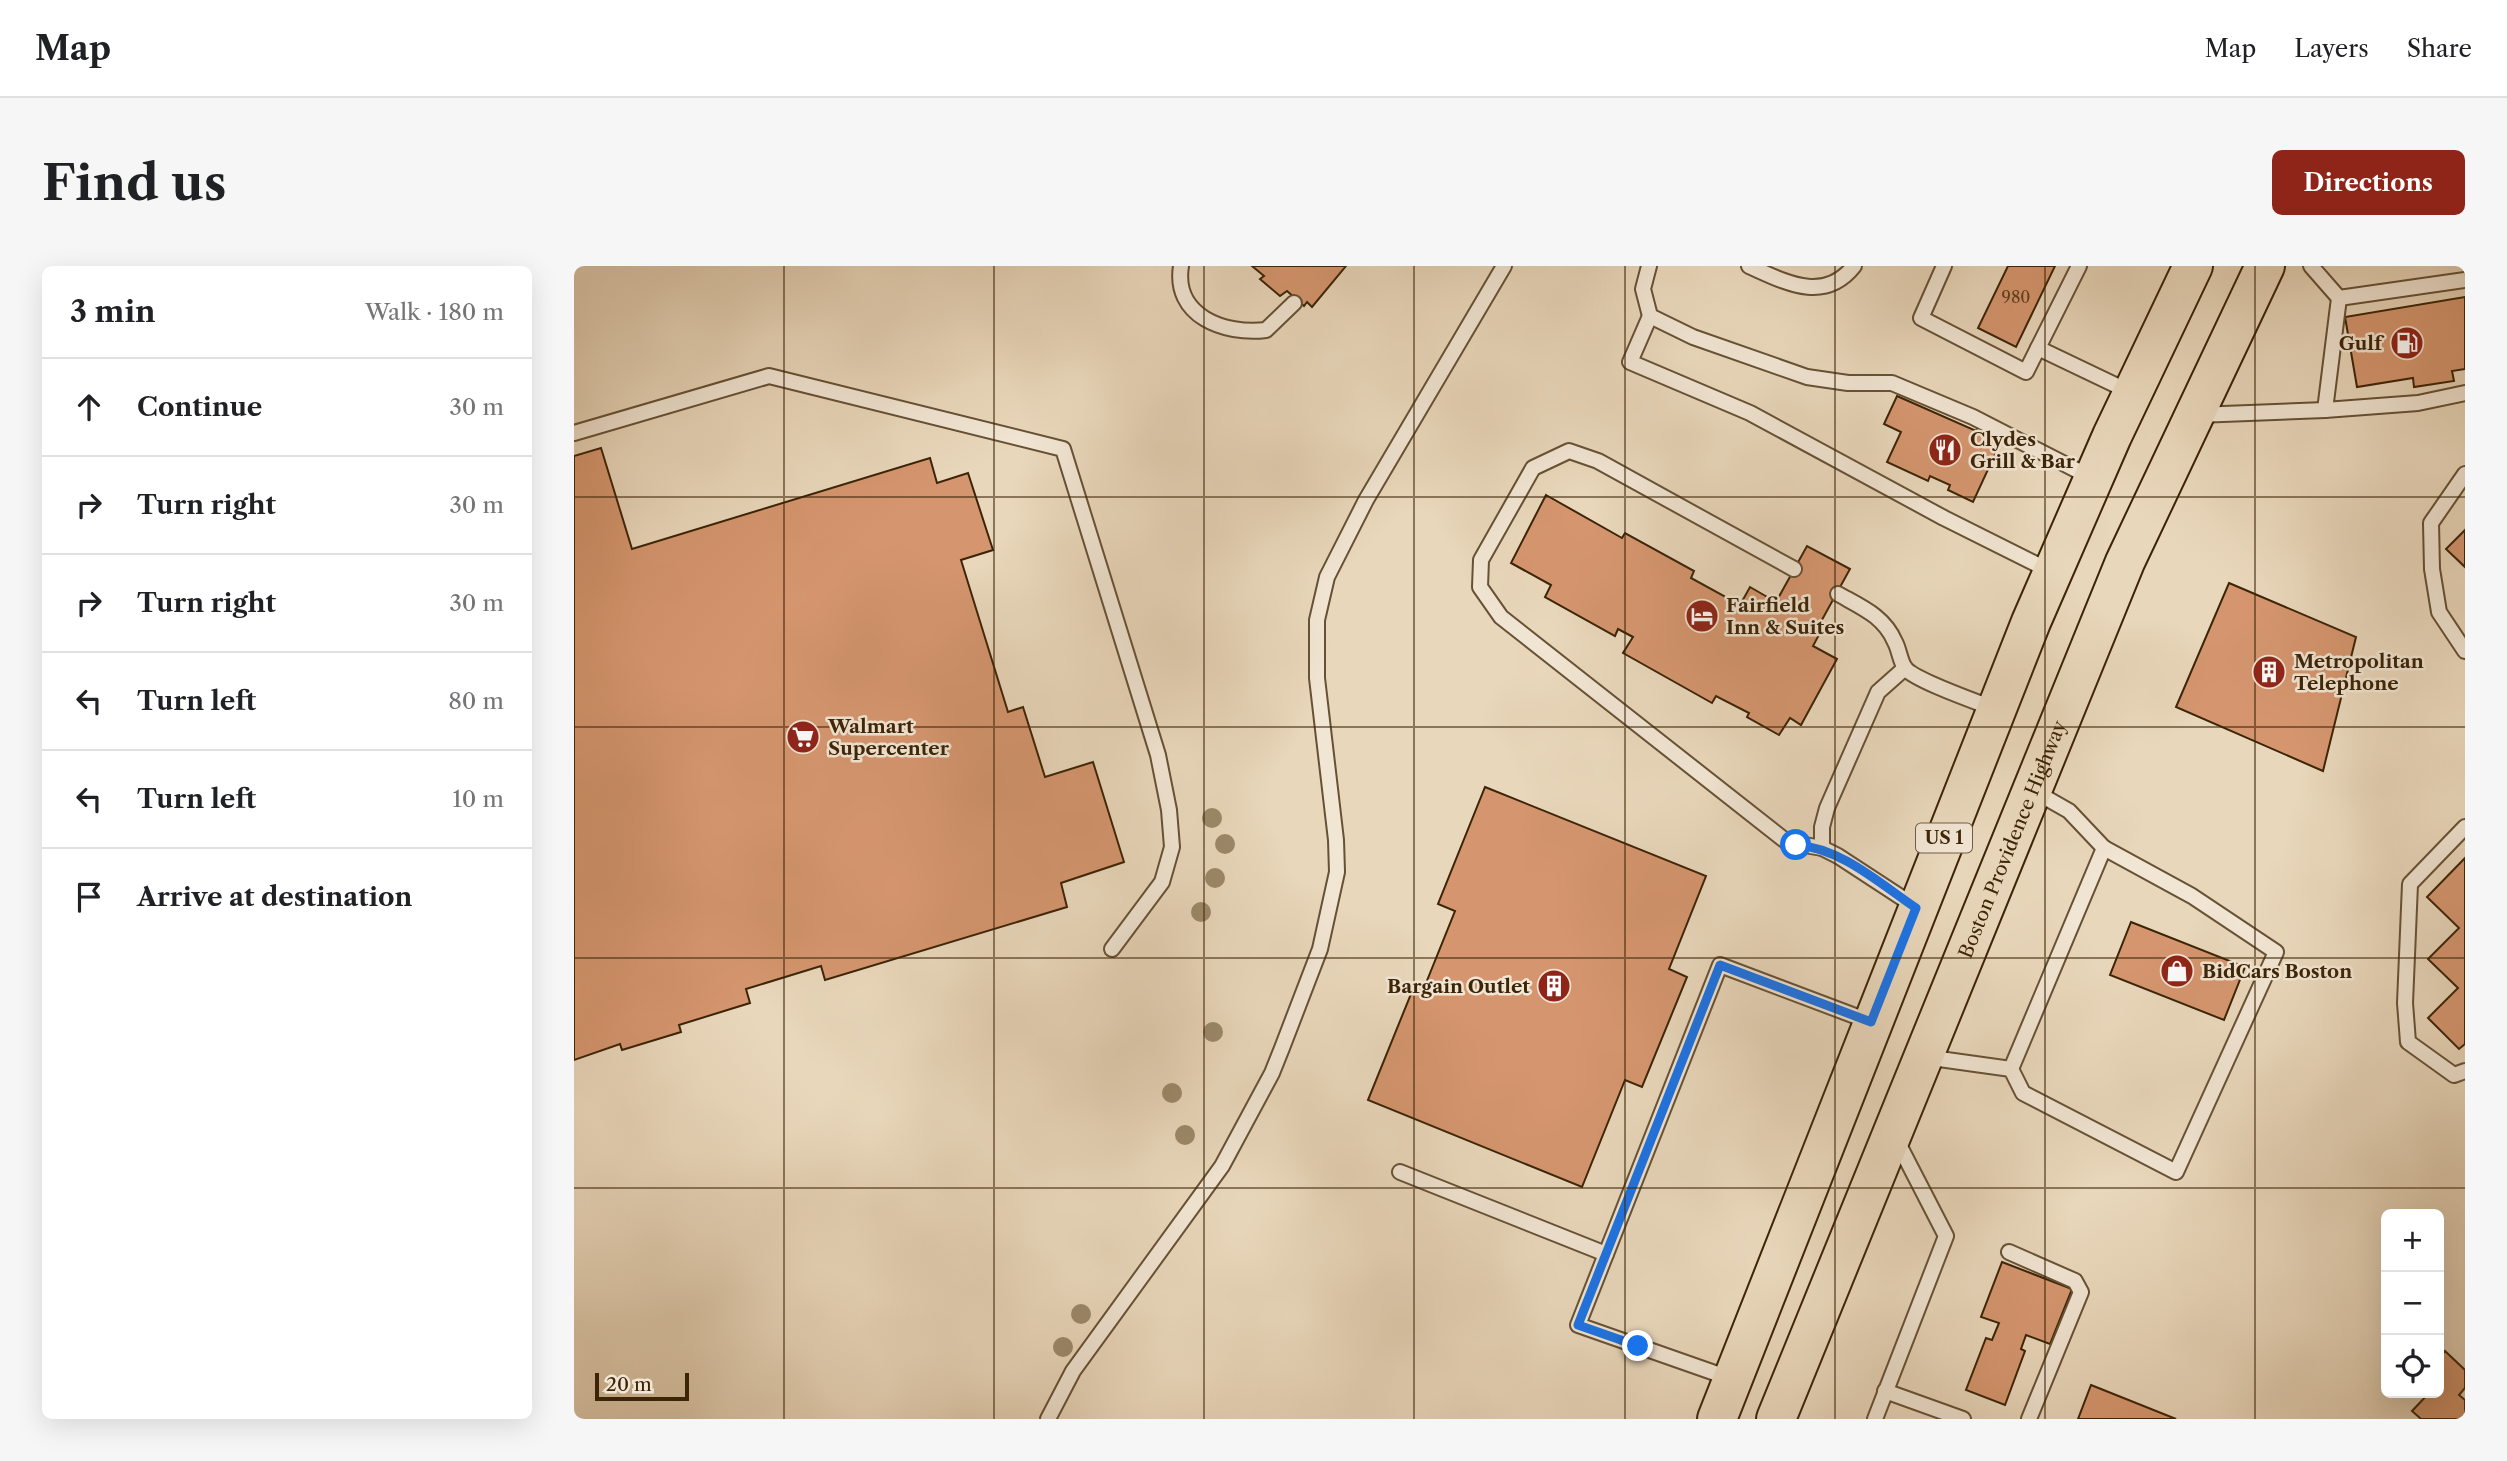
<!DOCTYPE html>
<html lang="en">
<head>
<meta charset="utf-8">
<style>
	body { margin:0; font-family:"Libre Caslon Text",serif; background:#f6f6f6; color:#202124 }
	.controls { position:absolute; right:21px; bottom:21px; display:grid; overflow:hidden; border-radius:10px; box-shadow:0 7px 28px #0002 }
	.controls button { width:63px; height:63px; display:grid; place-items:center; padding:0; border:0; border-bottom:2px solid #e0e0e0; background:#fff; color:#202124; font:35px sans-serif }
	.scale { position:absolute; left:21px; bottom:18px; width:94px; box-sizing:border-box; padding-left:7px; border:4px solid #3c2407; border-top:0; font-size:19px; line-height:24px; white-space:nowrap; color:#3c2407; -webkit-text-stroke:5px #f1e5d3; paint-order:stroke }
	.stop { position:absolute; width:21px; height:21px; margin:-16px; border:5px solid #1a73e8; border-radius:50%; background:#fff }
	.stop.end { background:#1a73e8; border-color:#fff; box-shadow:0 2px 7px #0008 }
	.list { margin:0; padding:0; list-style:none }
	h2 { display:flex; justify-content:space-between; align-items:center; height:91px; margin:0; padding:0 28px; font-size:30px }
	h2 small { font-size:23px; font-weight:400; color:#757577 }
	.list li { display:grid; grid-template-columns:46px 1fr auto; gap:21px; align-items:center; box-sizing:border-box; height:98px; padding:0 28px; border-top:2px solid #e0e0e0 }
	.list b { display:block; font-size:26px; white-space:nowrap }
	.list em { font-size:23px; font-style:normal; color:#757577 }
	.icon { flex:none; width:38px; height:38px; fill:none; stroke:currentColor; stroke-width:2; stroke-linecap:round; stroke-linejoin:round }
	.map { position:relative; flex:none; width:1891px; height:1153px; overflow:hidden; border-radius:10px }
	header { display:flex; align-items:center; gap:42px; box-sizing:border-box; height:98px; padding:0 35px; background:#fff; border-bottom:2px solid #e0e0e0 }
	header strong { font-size:33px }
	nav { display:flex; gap:38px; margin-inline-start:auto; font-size:24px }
	.intro { display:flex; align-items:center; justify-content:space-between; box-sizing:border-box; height:168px; padding:0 42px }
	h1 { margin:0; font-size:49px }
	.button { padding:18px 32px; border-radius:10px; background:#8f2418; color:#fff; font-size:24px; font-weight:700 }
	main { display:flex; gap:42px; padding:0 42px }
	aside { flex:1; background:#fff; border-radius:10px; box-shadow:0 7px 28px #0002 }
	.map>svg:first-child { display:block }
	.building { fill:#d5966f; stroke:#3c2407; stroke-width:2 }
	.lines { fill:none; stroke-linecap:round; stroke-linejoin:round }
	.lane-casing { stroke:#675134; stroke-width:18 }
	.primary-casing { stroke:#3c2407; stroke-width:42 }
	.lane { stroke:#f1e5d3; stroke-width:14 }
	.primary { stroke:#e9d7bb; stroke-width:38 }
	.tree { fill:#9b896a }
	.route { stroke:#1a73e8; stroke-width:9 }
	.grid { fill:none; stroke:#3c2407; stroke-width:2; stroke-opacity:0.55 }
	.labels { text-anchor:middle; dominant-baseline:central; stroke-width:5; stroke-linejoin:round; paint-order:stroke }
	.number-label { font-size:16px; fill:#624021 }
	.shield { fill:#f1e5d3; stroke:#725e44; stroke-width:2 }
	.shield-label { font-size:18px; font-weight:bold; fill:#3c2407 }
	.poi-label { font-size:19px; font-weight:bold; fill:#3c2407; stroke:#f1e5d3; text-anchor:start }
	.street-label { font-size:19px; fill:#3c2407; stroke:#f1e5d3 }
</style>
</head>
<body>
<header>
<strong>Map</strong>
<nav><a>Map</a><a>Layers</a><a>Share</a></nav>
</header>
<div class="intro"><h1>Find us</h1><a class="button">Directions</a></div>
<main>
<aside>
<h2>3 min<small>Walk · 180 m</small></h2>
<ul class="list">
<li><svg class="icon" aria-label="ahead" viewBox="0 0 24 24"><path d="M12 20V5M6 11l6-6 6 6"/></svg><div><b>Continue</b></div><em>30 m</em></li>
<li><svg class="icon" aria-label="right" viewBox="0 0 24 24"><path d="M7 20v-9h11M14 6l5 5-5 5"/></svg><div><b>Turn right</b></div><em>30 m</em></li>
<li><svg class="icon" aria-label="right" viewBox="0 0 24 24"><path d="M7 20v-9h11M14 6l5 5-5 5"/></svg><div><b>Turn right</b></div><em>30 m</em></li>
<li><svg class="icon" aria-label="left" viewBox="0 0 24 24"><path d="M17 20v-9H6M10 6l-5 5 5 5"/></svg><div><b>Turn left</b></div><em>80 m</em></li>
<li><svg class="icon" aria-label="left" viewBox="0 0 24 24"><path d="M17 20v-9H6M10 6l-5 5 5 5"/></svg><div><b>Turn left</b></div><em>10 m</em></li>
<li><svg class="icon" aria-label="arrive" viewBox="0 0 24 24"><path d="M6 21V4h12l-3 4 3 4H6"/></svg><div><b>Arrive at destination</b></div></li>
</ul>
</aside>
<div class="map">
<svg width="1891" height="1153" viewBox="0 0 1891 1153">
	<rect width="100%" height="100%" fill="#e9d7bb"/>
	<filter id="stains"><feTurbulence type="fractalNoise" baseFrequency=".00286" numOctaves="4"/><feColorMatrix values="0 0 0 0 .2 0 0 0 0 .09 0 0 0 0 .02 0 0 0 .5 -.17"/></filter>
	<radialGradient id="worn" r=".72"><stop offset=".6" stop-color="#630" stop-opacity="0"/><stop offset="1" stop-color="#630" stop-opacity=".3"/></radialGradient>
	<g class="building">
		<path d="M678 0H772L738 41 733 36 730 40 713 25 706 30 686 13 690 10Z"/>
		<path d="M1434 0H1481L1442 81 1404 62Z"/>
		<path d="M1891 31V103L1878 105 1880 115 1840 121 1839 112 1783 121 1771 51Z"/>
		<path d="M1323 130 1402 165 1404 160 1429 171 1399 236 1374 224 1376 219 1356 210 1354 215 1313 196 1327 166 1310 158Z"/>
		<path d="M27 182 58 283 356 192 363 217 394 207 419 284 387 294 434 446 449 441 471 511 519 496 550 596 487 617 493 641 251 714 247 700 172 723 176 737 105 759 107 766 48 784 46 778 0 794V190Z"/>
		<path d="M972 229 1048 272 1051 267 1120 305 1117 312 1166 339 1176 321 1202 336 1233 280 1276 303 1244 361 1248 363 1239 380 1263 393 1227 459 1216 452 1205 469 1173 451 1175 447 1142 430 1138 437 1049 387 1059 371 1044 363 1041 370 971 331 977 319 937 297Z"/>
		<path d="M1891 264V301L1872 283Z"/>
		<path d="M1655 317 1782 371 1749 505 1602 441Z"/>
		<path d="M911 521 1132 610 1095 703 1113 711 1068 821 1051 814 1008 921 794 834 841 718 850 722 881 645 864 638Z"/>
		<path d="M1891 592V778L1885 783 1854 752 1884 722 1854 693 1885 662 1853 631Z"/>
		<path d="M1557 656 1671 701 1650 754 1536 709Z"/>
		<path d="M1428 996 1498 1023 1476 1078 1452 1069 1447 1083 1451 1085 1431 1139 1392 1124 1412 1072 1418 1074 1425 1057 1407 1051Z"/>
		<path d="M1871 1085 1891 1104V1122L1885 1129 1891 1134V1148L1887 1153H1847L1838 1145 1855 1127H1865V1092Z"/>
		<path d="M1517 1119 1602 1153H1504Z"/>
	</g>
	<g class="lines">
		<defs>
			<g id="lane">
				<path d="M607 0C599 50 650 69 692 64L720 37"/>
				<path d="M1075 0 1069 23 1076 50 1119 71 1233 111 1274 117H1318L1399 151 1518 212"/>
				<path d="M1175 0C1211 16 1250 38 1280 0"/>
				<path d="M1370 0 1347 52 1452 106 1464 82"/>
				<path d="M1505 0 1464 82 1556 126"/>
				<path d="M1737 0 1765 32 1751 144 1844 137 1891 127"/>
				<path d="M1765 32 1891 14"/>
				<path d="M1076 50 1056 96 1176 147 1370 252 1476 305"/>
				<path d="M1623 149 1751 144"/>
				<path d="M0 167 195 110 489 183 584 489 595 544 598 581 588 616 538 683"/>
				<path d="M1891 208 1857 257 1858 303 1865 346 1891 385"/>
				<path d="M1220 303 1024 195 995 185 959 202 907 294 906 321 927 351 1213 576 1248 582 1264 590 1342 641"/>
				<path d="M1264 328C1287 341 1310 350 1321 376 1325 383 1326 395 1331 402 1340 414 1403 436 1421 443"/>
				<path d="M1891 561 1836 618 1831 737 1834 776 1880 809 1891 805"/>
				<path d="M1248 582V561L1253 542 1304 426 1331 402"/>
				<path d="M1351 791 1437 803 1449 827 1602 906 1702 686 1618 630 1530 582"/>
				<path d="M1437 803 1530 582 1495 545 1460 525"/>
				<path d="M826 906 1032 988"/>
				<path d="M1435 986 1501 1015 1507 1026 1455 1153"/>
				<path d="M1158 1113 1004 1059 1146 699 1297 756"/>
				<path d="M1311 1125 1389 1153"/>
				<path d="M474 1153 499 1105 648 900 698 807 708 782 746 683 763 606 762 574 743 412V354L753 311 792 234 930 0"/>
				<path d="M1301 1153 1372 970 1323 875"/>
			</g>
			<g id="primary">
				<path d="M1143 1153 1457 356 1538 170 1619 0"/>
				<path id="s1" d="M1202 1153 1551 296 1691 0"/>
			</g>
		</defs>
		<use href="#lane" class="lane-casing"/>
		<use href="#primary" class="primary-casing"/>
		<use href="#lane" class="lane"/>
		<use href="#primary" class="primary"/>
	</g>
	<g class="tree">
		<circle cx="638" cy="552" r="10"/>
		<circle cx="651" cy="578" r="10"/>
		<circle cx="641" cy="612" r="10"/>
		<circle cx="627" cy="646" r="10"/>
		<circle cx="639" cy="766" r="10"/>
		<circle cx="598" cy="827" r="10"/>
		<circle cx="611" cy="869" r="10"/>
		<circle cx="507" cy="1048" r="10"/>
		<circle cx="489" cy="1081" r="10"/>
	</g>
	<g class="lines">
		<path class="route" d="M1064 1080 1004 1059 1146 699 1297 756 1342 642C1305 617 1267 582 1222 579"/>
	</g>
	<path class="grid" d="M210 0V1153M420 0V1153M630 0V1153M840 0V1153M1051 0V1153M1261 0V1153M1471 0V1153M1681 0V1153M0 231H1891M0 461H1891M0 692H1891M0 922H1891"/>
	<defs>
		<symbol id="fuel-disc" viewBox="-11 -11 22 22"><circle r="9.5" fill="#8f2418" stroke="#f1e5d3"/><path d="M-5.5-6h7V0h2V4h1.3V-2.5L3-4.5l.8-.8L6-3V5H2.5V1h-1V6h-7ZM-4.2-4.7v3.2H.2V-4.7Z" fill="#fff"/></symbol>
		<symbol id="restaurant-disc" viewBox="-11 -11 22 22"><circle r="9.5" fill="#8f2418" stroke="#f1e5d3"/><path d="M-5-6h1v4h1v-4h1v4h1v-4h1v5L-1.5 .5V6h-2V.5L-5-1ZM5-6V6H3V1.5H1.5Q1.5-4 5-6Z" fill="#fff"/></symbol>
		<symbol id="hotel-disc" viewBox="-11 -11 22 22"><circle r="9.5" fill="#8f2418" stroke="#f1e5d3"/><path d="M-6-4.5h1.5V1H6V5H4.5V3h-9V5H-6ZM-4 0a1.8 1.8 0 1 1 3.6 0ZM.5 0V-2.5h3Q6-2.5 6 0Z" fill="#fff"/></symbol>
		<symbol id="building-disc" viewBox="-11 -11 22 22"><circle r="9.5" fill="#8f2418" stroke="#f1e5d3"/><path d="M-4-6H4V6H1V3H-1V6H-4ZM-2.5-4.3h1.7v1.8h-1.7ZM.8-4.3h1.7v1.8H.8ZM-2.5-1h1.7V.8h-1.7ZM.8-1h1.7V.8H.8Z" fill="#fff"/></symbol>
		<symbol id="supermarket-disc" viewBox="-11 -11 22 22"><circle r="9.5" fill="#8f2418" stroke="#f1e5d3"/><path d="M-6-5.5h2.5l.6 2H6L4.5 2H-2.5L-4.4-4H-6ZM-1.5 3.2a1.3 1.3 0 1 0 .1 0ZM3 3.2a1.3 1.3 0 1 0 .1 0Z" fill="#fff"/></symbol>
		<symbol id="shop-disc" viewBox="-11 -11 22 22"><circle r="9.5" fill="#8f2418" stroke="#f1e5d3"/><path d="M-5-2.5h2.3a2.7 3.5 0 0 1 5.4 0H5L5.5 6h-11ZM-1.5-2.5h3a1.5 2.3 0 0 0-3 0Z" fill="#fff"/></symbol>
	</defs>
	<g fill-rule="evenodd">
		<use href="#fuel-disc" x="1814" y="58" width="38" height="38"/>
		<use href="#restaurant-disc" x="1352" y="165" width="38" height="38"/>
		<use href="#hotel-disc" x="1109" y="331" width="38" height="38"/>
		<use href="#building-disc" x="1676" y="387" width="38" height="38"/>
		<use href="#supermarket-disc" x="210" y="452" width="38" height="38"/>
		<use href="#shop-disc" x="1584" y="686" width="38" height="38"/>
		<use href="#building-disc" x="961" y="701" width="38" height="38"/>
	</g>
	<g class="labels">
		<g class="number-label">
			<text x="1442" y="31">980</text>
		</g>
		<rect class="shield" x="1342" y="557.5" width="56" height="29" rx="5"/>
		<g class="shield-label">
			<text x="1370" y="572">US 1</text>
		</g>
		<g class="poi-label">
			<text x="1808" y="77" text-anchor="end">Gulf</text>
			<text x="1396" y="173">Clydes<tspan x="1396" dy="22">Grill &amp; Bar</tspan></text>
			<text x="1152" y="339">Fairfield<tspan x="1152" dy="22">Inn &amp; Suites</tspan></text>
			<text x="1720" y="395">Metropolitan<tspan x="1720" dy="22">Telephone</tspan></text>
			<text x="254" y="460">Walmart<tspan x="254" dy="22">Supercenter</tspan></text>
			<text x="1628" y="705">BidCars Boston</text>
			<text x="956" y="720" text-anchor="end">Bargain Outlet</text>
		</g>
		<g class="street-label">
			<text stroke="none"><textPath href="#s1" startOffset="626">Boston Providence Highway</textPath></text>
		</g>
	</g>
	<rect width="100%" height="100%" filter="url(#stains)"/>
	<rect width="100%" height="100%" fill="url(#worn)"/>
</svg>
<div class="controls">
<button>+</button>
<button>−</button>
<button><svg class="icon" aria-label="locate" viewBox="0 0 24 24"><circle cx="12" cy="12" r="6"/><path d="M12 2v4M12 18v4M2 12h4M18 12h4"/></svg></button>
</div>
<div class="scale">20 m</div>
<div class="stop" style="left:1222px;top:579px"></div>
<div class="stop end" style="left:1064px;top:1080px"></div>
</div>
</main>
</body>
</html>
